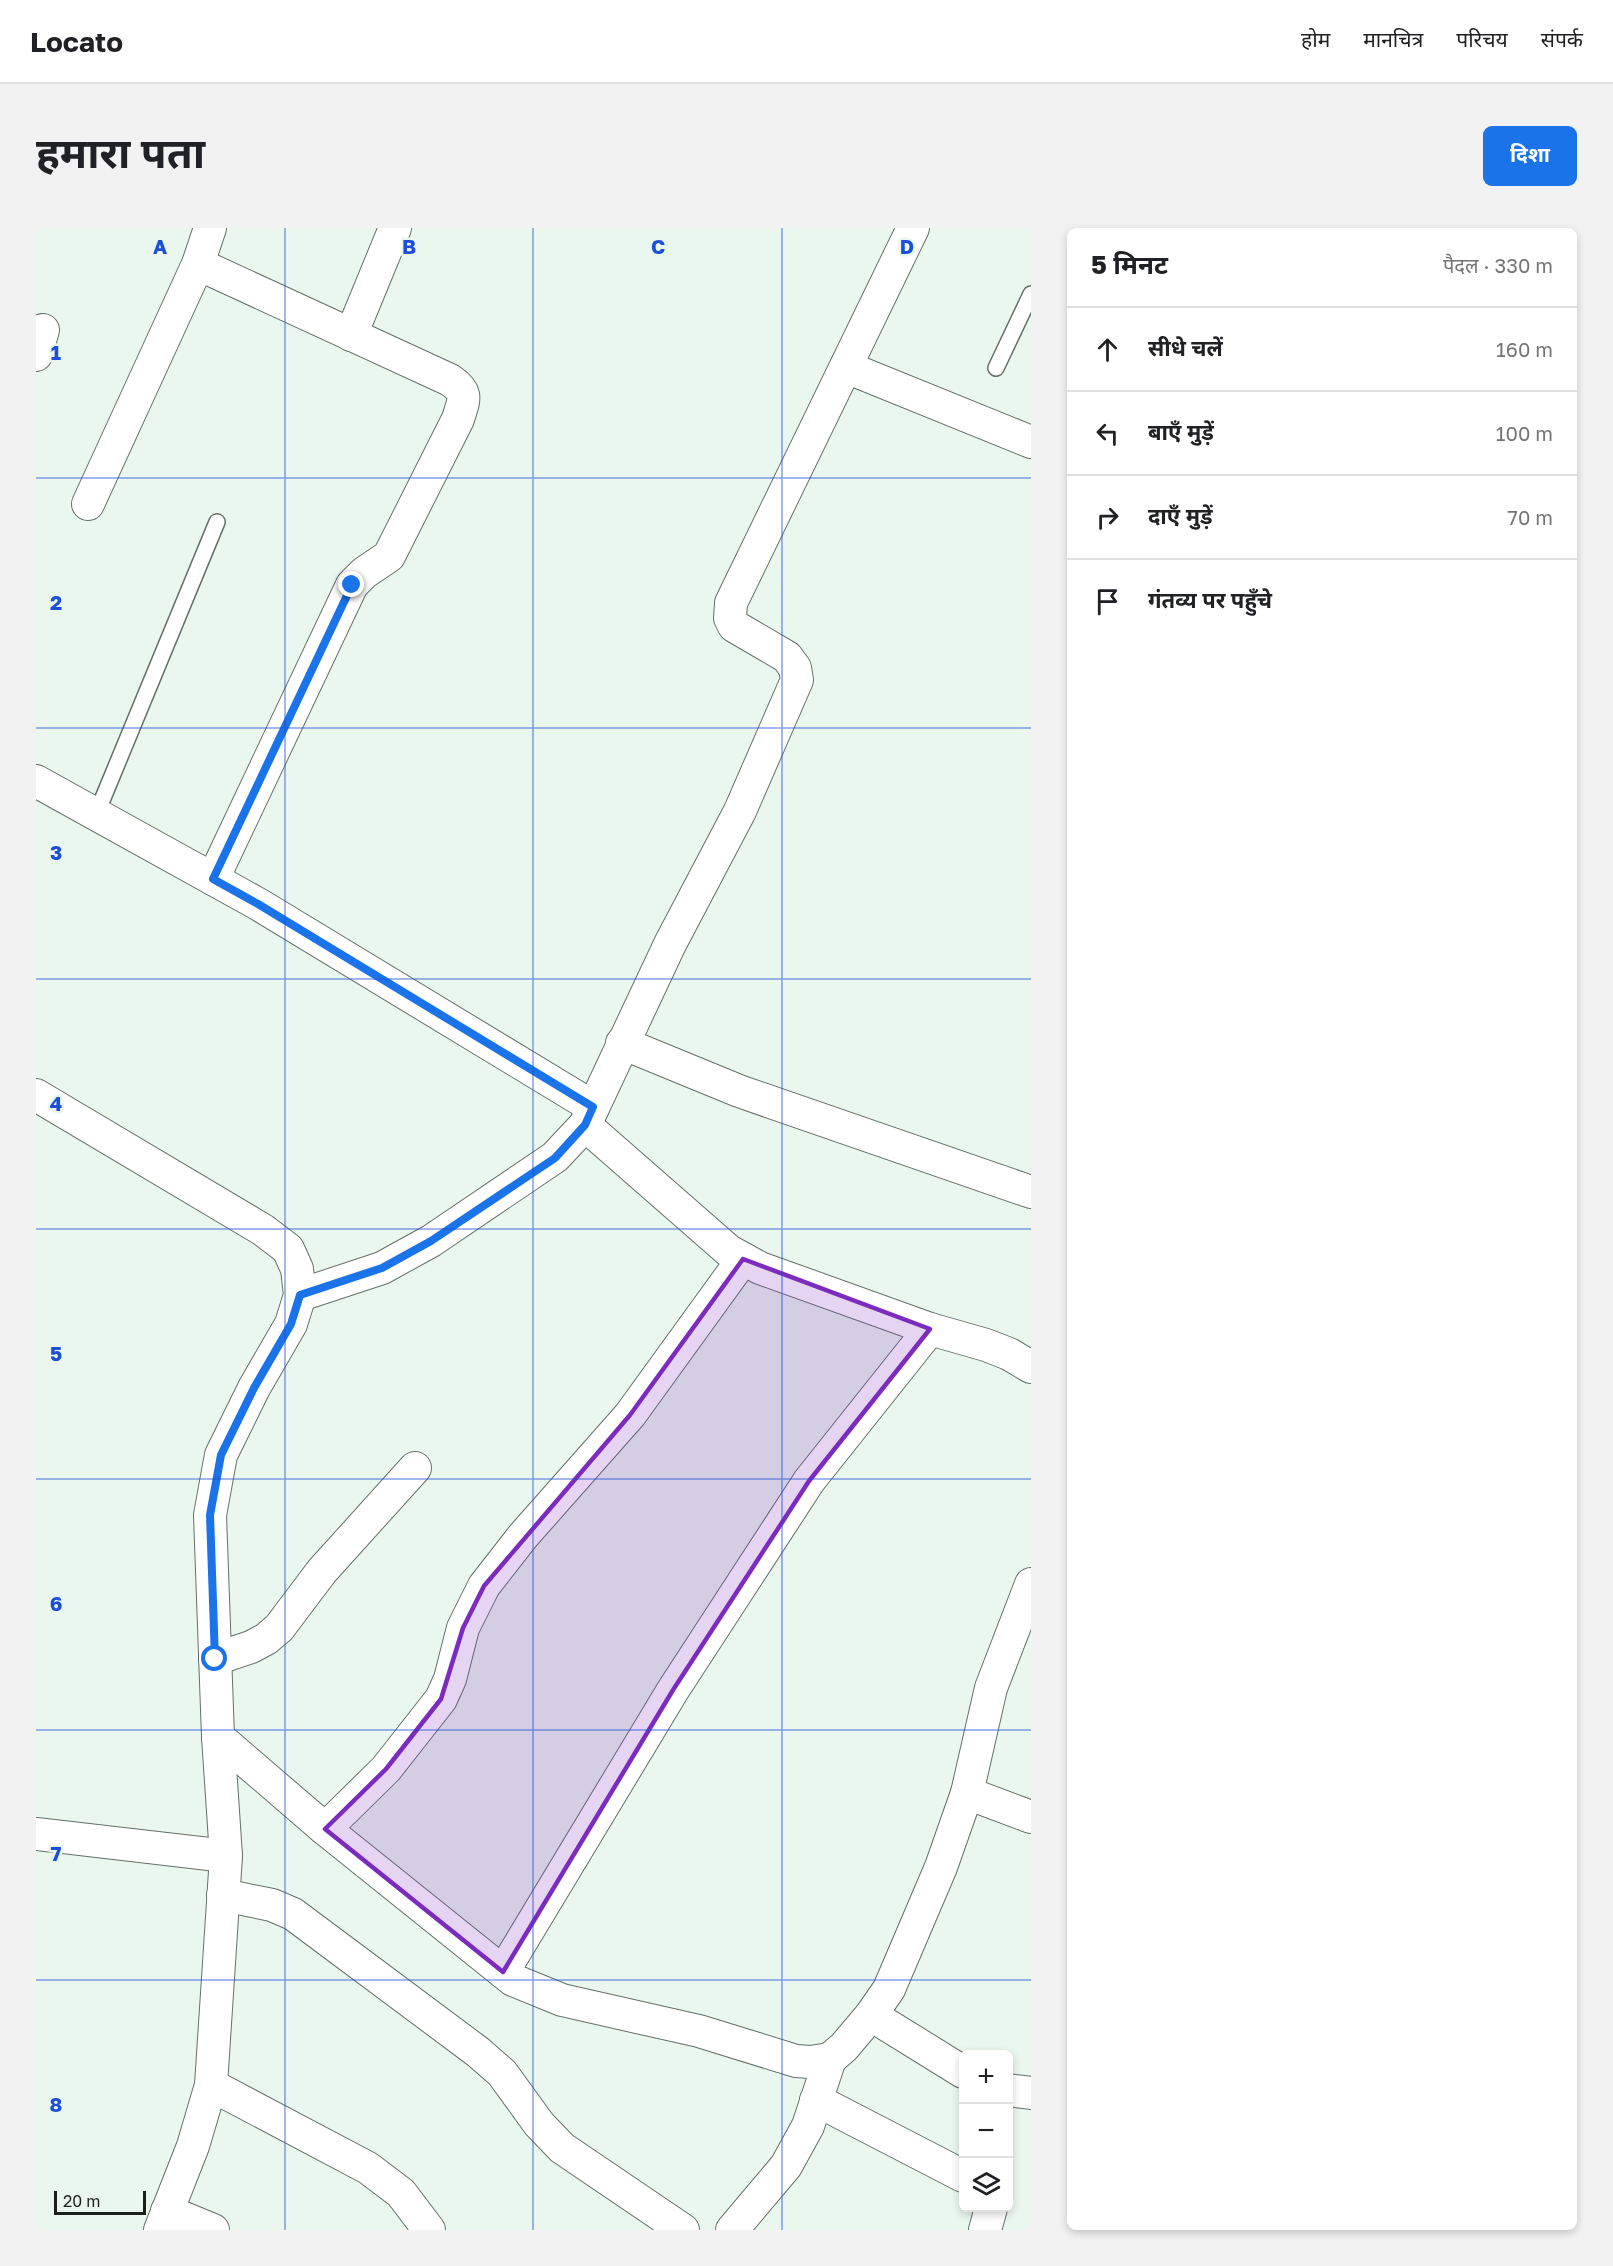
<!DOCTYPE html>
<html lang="hi">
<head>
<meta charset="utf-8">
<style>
	body { margin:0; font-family:"Golos Text","Noto Sans Devanagari",sans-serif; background:#f2f2f2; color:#202124 }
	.controls { position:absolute; right:18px; bottom:18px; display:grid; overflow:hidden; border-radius:9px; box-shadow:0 3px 9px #0003 }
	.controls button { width:54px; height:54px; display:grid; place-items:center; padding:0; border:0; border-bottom:2px solid #e0e0e0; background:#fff; color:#202124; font:30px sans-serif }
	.scale { position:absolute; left:18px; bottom:15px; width:92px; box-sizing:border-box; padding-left:6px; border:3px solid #1b201d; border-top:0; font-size:16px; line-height:21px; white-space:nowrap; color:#1b201d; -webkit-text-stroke:4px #eaf7ef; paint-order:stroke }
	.stop { position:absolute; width:18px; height:18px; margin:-14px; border:4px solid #1a73e8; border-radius:50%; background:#fff }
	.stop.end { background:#1a73e8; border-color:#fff; box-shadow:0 2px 6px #0008 }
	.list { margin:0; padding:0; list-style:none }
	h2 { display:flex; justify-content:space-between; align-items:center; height:78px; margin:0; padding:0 24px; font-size:26px }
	h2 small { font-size:20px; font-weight:400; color:#757577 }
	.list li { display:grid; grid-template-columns:39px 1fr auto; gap:18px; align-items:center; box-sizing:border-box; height:84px; padding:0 24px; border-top:2px solid #e0e0e0 }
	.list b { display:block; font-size:22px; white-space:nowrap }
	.list em { font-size:20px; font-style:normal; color:#757577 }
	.icon { flex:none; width:33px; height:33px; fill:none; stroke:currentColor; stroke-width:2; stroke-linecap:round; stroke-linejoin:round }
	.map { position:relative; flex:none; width:995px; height:2002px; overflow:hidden; border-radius:9px }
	header { display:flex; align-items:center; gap:36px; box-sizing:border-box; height:84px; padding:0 30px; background:#fff; border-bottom:2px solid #e0e0e0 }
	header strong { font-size:28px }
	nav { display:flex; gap:33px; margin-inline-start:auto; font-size:21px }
	.intro { display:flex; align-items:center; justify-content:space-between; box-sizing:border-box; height:144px; padding:0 36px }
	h1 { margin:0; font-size:42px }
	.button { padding:15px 27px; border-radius:9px; background:#1a73e8; color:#fff; font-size:21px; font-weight:700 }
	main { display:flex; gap:36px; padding:0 36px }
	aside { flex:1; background:#fff; border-radius:9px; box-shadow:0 3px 9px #0003 }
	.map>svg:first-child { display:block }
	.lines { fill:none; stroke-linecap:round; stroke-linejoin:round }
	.lane-casing { stroke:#647069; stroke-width:18 }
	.street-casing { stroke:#647069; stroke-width:34 }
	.lane { stroke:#fff; stroke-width:15 }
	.street { stroke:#fff; stroke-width:32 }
	.route { stroke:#1a73e8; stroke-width:8 }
	.marked { fill:#7b2cbf; fill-opacity:0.2; stroke:#7b2cbf; stroke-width:4.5; stroke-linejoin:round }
	.grid { fill:none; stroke:#1d4ed8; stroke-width:1.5; stroke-opacity:0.55 }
	.grid-label { font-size:20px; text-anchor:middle; font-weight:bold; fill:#1d4ed8; stroke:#eaf7ef; stroke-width:5; stroke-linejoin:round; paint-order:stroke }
</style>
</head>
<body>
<header>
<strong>Locato</strong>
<nav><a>होम</a><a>मानचित्र</a><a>परिचय</a><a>संपर्क</a></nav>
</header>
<div class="intro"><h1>हमारा पता</h1><a class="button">दिशा</a></div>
<main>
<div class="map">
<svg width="995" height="2002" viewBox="0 0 995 2002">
	<rect width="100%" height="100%" fill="#eaf7ef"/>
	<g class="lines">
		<defs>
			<g id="lane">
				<path d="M960 140 995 66"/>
				<path d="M60 587 181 294"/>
			</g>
			<g id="street">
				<path d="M174 0 162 36 414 152C433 165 428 171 422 191L353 328 328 345 316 357 177 651"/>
				<path d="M315 107 359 0"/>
				<path d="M0 127 7 102"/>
				<path d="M810 139 995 214"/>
				<path d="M52 276 162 36"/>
				<path d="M0 553 222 676 557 879"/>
				<path d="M586 815 703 863 995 964"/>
				<path d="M0 867 227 1002 252 1021 261 1041 264 1067 255 1096 218 1160 185 1227 174 1287 182 1509 190 1628 175 1857 157 1918 124 2002"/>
				<path d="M549 897 693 1023 724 1040 894 1101 950 1117 973 1126 995 1139"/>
				<path d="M264 1067 346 1040 395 1013 519 929 549 897 634 716 704 583 761 452 759 440 751 429 698 398 694 390 695 375 877 0"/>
				<path d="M179 1431 215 1419 230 1411 243 1400 286 1343 379 1240"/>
				<path d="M182 1509 289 1601 477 1752 526 1772 663 1803 760 1833 774 1834 794 1831 808 1819 835 1787 853 1761 905 1639 931 1565 955 1460 995 1356"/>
				<path d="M931 1565 995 1589"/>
				<path d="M289 1601 350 1541 405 1471 414 1451 427 1400 448 1358 487 1308 594 1187 707 1031"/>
				<path d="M0 1606 190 1628"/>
				<path d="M187 1667 236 1677 257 1686 442 1824 466 1845 503 1896 526 1920 647 2002"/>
				<path d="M467 1744 637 1462 773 1253 894 1101"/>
				<path d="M835 1787 927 1844"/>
				<path d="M175 1857 332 1940 365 1965 393 2002"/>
				<path d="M972 1862 995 1865"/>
				<path d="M780 1872 927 1948"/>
				<path d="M131 1983 177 2002"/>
				<path d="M696 2002 750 1938 772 1898 794 1831"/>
				<path d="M949 2002 955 1980"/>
			</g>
		</defs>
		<use href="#lane" class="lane-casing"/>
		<use href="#street" class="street-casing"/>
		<use href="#lane" class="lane"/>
		<use href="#street" class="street"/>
	</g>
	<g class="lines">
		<path class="route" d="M179 1431 174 1287 185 1227 218 1160 255 1096 264 1067 346 1040 395 1013 519 930 549 897 557 879 222 676 177 651 316 357"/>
	</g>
	<path class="marked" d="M707 1031 894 1101 773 1253 637 1462 467 1744 289 1601 350 1541 405 1471 427 1400 448 1358 594 1187Z"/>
	<path class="grid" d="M249 0V2002M497 0V2002M746 0V2002M0 250H995M0 500H995M0 751H995M0 1001H995M0 1251H995M0 1502H995M0 1752H995"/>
	<g class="grid-label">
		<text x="124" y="26">A</text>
		<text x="373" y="26">B</text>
		<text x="622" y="26">C</text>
		<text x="871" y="26">D</text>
		<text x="20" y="132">1</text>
		<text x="20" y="382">2</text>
		<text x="20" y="632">3</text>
		<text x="20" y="883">4</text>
		<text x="20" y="1133">5</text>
		<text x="20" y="1383">6</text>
		<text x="20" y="1633">7</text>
		<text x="20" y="1884">8</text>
	</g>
</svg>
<div class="controls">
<button>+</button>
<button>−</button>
<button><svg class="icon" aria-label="layers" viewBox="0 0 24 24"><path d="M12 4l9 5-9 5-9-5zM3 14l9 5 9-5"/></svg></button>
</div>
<div class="scale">20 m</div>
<div class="stop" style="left:179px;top:1431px"></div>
<div class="stop end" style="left:316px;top:357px"></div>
</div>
<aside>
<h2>5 मिनट<small>पैदल · 330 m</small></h2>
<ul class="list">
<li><svg class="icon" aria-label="ahead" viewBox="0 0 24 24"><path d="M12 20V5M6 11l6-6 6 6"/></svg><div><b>सीधे चलें</b></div><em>160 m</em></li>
<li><svg class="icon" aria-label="left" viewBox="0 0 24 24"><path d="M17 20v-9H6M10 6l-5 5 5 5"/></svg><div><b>बाएँ मुड़ें</b></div><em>100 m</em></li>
<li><svg class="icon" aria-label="right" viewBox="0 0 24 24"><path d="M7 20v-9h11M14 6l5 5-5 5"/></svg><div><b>दाएँ मुड़ें</b></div><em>70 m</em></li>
<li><svg class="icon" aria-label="arrive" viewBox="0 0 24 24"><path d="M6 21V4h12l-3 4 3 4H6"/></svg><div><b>गंतव्य पर पहुँचे</b></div></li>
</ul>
</aside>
</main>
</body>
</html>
